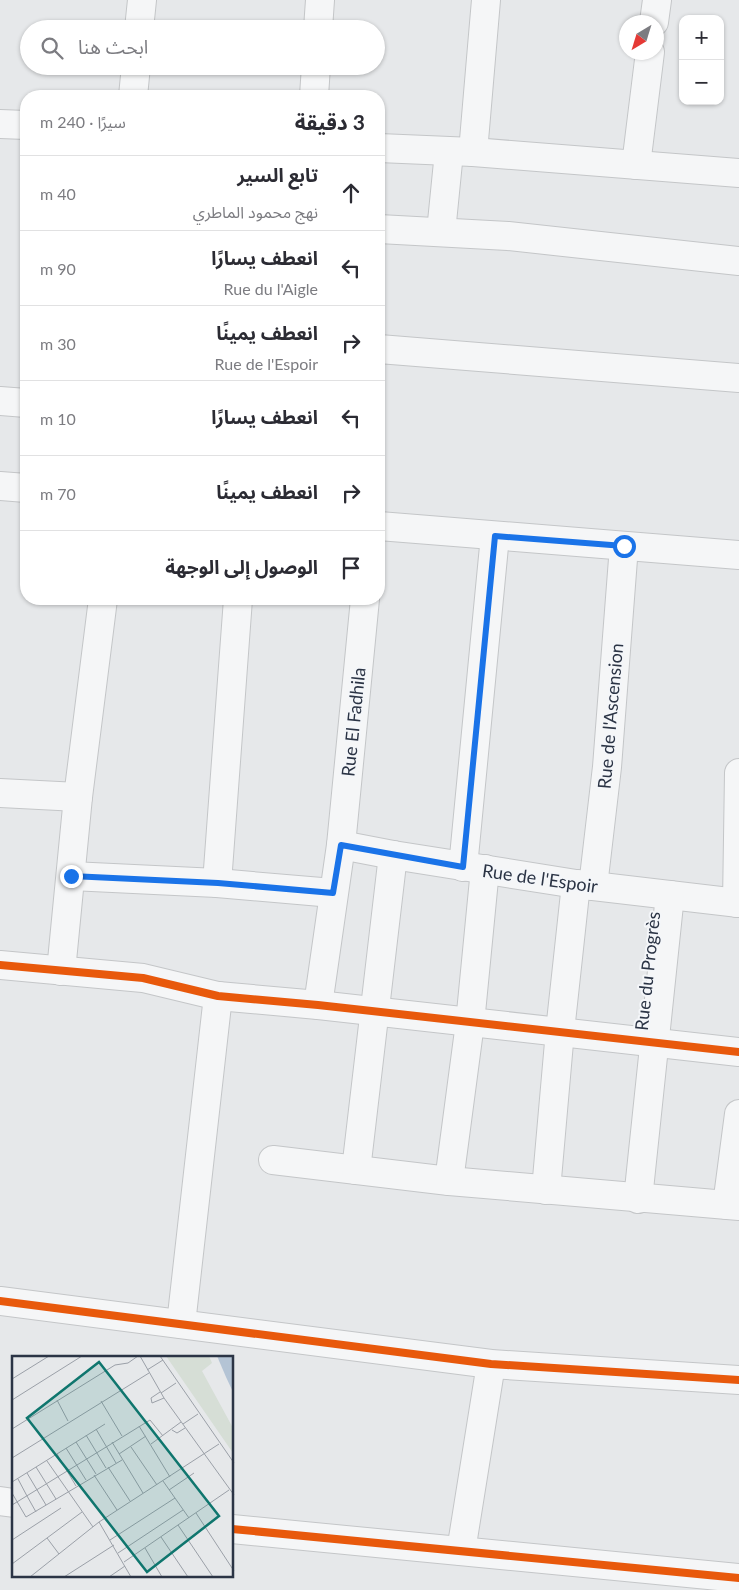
<!DOCTYPE html>
<html lang="ar">
<head>
<meta charset="utf-8">
<style>
	body { margin:0; font-family:Lato,"Noto Sans Arabic",sans-serif; background:#f7f7f7; color:#2b2b33; direction:rtl }
	.controls { position:absolute; right:15px; top:15px; display:grid; overflow:hidden; border-radius:10px; box-shadow:0 1px 4px #0004 }
	.controls button { width:45px; height:45px; display:grid; place-items:center; padding:0; border:0; border-bottom:1px solid #e1e1e2; background:#fff; color:#2b2b33; font:25px sans-serif }
	.compass { position:absolute; left:619px; top:15px; width:45px; height:45px; border-radius:50%; background:#fff; box-shadow:0 1px 4px #0004; rotate:218deg }
	.stop { position:absolute; width:15px; height:15px; margin:-11px; border:4px solid #1a73e8; border-radius:50%; background:#fff }
	.stop.end { background:#1a73e8; border-color:#fff; box-shadow:0 1px 5px #0008 }
	.list { margin:0; padding:0; list-style:none }
	h2 { display:flex; justify-content:space-between; align-items:center; height:65px; margin:0; padding:0 20px; font-size:21px }
	h2 small { font-size:16px; font-weight:400; color:#7c7c81 }
	.list li { display:grid; grid-template-columns:32px 1fr auto; gap:15px; align-items:center; box-sizing:border-box; height:75px; padding:0 20px; border-top:1px solid #e1e1e2 }
	.list b { display:block; font-size:19px; white-space:nowrap }
	.list p { margin:0; font-size:16px; white-space:nowrap; color:#7c7c81 }
	.list em { font-size:16px; font-style:normal; color:#7c7c81 }
	.icon { flex:none; width:28px; height:28px; fill:none; stroke:currentColor; stroke-width:2; stroke-linecap:round; stroke-linejoin:round }
	.map { position:relative; flex:none; width:739px; height:1590px; overflow:hidden; direction:ltr }
	.search { position:absolute; background:#fff; box-shadow:0 1px 4px #0004; left:20px; top:20px; width:365px; height:55px; display:flex; align-items:center; gap:12px; box-sizing:border-box; padding:0 18px; border-radius:28px; color:#7c7c81; font-size:19px }
	.panel { position:absolute; background:#fff; box-shadow:0 1px 4px #0004; left:20px; top:90px; width:365px; height:515px; border-radius:20px; direction:rtl }
	.map>svg:first-child { display:block }
	.lines { fill:none; stroke-linecap:round; stroke-linejoin:round }
	.street-casing { stroke:#c4c6c8; stroke-width:30 }
	.street { stroke:#f5f6f7; stroke-width:28 }
	.cycleway-casing { stroke:#f4f6f9; stroke-width:11 }
	.cycleway { stroke:#e8590c; stroke-width:8 }
	.route { stroke:#1a73e8; stroke-width:6 }
	.labels { text-anchor:middle; dominant-baseline:central; stroke-width:4; stroke-linejoin:round; paint-order:stroke }
	.street-label { font-size:18px; fill:#2b3445; stroke:#f4f6f9 }
	.inset-road { fill:none; stroke:#9ba0a8; stroke-width:1 }
	.view { fill:#0f766e; fill-opacity:0.15; stroke:#0f766e; stroke-width:2.5 }
	.inset-edge { fill:none; stroke:#2b3445; stroke-width:2.5 }
</style>
</head>
<body>
<div class="map">
<svg width="739" height="1590" viewBox="0 0 739 1590">
	<rect width="100%" height="100%" fill="#e6e8ea"/>
	<g class="lines">
		<defs>
			<g id="street">
				<path d="M654 22 657 0"/>
				<path d="M139 29 142 0"/>
				<path d="M318 29 320 0"/>
				<path d="M133 96 136 66"/>
				<path d="M314 96 316 66"/>
				<path d="M0 124 26 125"/>
				<path d="M379 148 473 152 739 173"/>
				<path d="M473 152 486 0"/>
				<path d="M636 165 650 52"/>
				<path d="M379 229 508 236 739 261"/>
				<path d="M441 232 449 152"/>
				<path d="M379 349 739 378"/>
				<path d="M0 401 26 403"/>
				<path d="M0 486 26 488"/>
				<path d="M379 526 739 555"/>
				<path d="M0 793 78 797"/>
				<path d="M341 845 393 855 576 884 739 903"/>
				<path d="M463 867 495 536"/>
				<path d="M71 876 217 883 333 893"/>
				<path d="M217 883 238 599"/>
				<path d="M593 886 607 767 624 546"/>
				<path d="M737 903 739 773"/>
				<path d="M0 965 143 978 218 996 318 1005 739 1052"/>
				<path d="M61 971 78 797 103 599"/>
				<path d="M318 1005 341 845 365 599"/>
				<path d="M273 1160 449 1181 739 1206"/>
				<path d="M356 1170 393 855"/>
				<path d="M449 1181 470 1023 485 869"/>
				<path d="M546 1190 560 1031 576 884"/>
				<path d="M638 1199 670 895"/>
				<path d="M727 1205 739 1114"/>
				<path d="M0 1301 491 1364 739 1380"/>
				<path d="M181 1324 218 996"/>
				<path d="M0 1501 14 1503"/>
				<path d="M232 1529 739 1578"/>
				<path d="M461 1551 491 1364"/>
			</g>
		</defs>
		<use href="#street" class="street-casing"/>
		<use href="#street" class="street"/>
		<defs>
			<g id="cycleway">
				<path d="M0 965 143 978 218 996 318 1005 739 1052"/>
				<path d="M0 1301 491 1364 739 1380"/>
				<path d="M232 1529 739 1578"/>
			</g>
		</defs>
		<use href="#cycleway" class="cycleway-casing"/>
		<use href="#cycleway" class="cycleway"/>
	</g>
	<g class="lines">
		<path class="route" d="M71 876 218 883 333 893 341 845 463 867 495 536 624 546"/>
	</g>
	<g class="labels">
		<g class="street-label">
			<text transform="translate(610 716) rotate(-85)">Rue de l'Ascension</text>
			<text transform="translate(353 722) rotate(-84)">Rue El Fadhila</text>
			<text transform="translate(540 878) rotate(8)">Rue de l'Espoir</text>
			<text transform="translate(647 971) rotate(-84)">Rue du Progrès</text>
		</g>
	</g>
	<g transform="translate(12 1356)">
		<rect width="221" height="221" fill="#e6e8ea"/>
		<path d="M154 0H197L200 7 190 15 221 72V97Z" fill="#d6ded6"/>
		<path d="M205 0H221V36L214 21Z" fill="#b4c4d5"/>
		<path class="inset-road" d="M128 0 152 42 222 139M148 0 222 107M135 14 151 4M0 23 37 0M148 36 139 42 140 47 152 42M149 37 164 27M0 44 70 0M45 44 56 65M89 45 110 80M171 68 186 58M127 70 158 121M0 73 103 9 116 7 126 0M84 73 104 107M160 74 165 77 173 72M74 79 94 112M64 86 84 118M100 86 131 137M139 88 169 66M119 91 145 129M54 92 74 124M45 98 64 130M107 98 134 80M0 102 137 17M35 105 81 171M24 111 44 143M96 111 118 145M15 117 34 149M82 119 105 154M6 123 15 140M151 125 177 162M0 126 93 68M67 128 93 162M157 134 182 117M0 137 14 161 110 104M15 140 24 156M0 149 138 64 151 80M184 157 222 215M87 166 119 221M166 169 201 221M149 181 176 221M35 182 47 198M0 184 49 152M98 184 163 142M133 192 150 221M106 197 171 154M112 206 217 134M0 208 70 156M18 221 87 166 207 88M52 221 102 189M97 221 113 210"/>
		<path class="view" d="M87 6 207 160 135 216 15 62Z"/>
		<rect width="221" height="221" class="inset-edge"/>
	</g>
</svg>
<div class="controls">
<button>+</button>
<button>−</button>
</div>
<svg class="compass" viewBox="-18 -18 36 36"><path d="M0-13l5 13h-10z" fill="#e53935"/><path d="M0 13l5-13h-10z" fill="#7c7c81"/></svg>
<div class="stop" style="left:624px;top:546px"></div>
<div class="stop end" style="left:71px;top:876px"></div>
<div class="search"><svg class="icon" aria-label="search" viewBox="0 0 24 24"><circle cx="10" cy="10" r="6"/><path d="M15 15l6 6"/></svg>ابحث هنا</div>
<section class="panel">
<h2>3 دقيقة<small>سيرًا · 240 m</small></h2>
<ul class="list">
<li><svg class="icon" aria-label="ahead" viewBox="0 0 24 24"><path d="M12 20V5M6 11l6-6 6 6"/></svg><div><b>تابع السير</b><p>نهج محمود الماطري</p></div><em>40 m</em></li>
<li><svg class="icon" aria-label="left" viewBox="0 0 24 24"><path d="M17 20v-9H6M10 6l-5 5 5 5"/></svg><div><b>انعطف يسارًا</b><p>Rue du l'Aigle</p></div><em>90 m</em></li>
<li><svg class="icon" aria-label="right" viewBox="0 0 24 24"><path d="M7 20v-9h11M14 6l5 5-5 5"/></svg><div><b>انعطف يمينًا</b><p>Rue de l'Espoir</p></div><em>30 m</em></li>
<li><svg class="icon" aria-label="left" viewBox="0 0 24 24"><path d="M17 20v-9H6M10 6l-5 5 5 5"/></svg><div><b>انعطف يسارًا</b></div><em>10 m</em></li>
<li><svg class="icon" aria-label="right" viewBox="0 0 24 24"><path d="M7 20v-9h11M14 6l5 5-5 5"/></svg><div><b>انعطف يمينًا</b></div><em>70 m</em></li>
<li><svg class="icon" aria-label="arrive" viewBox="0 0 24 24"><path d="M6 21V4h12l-3 4 3 4H6"/></svg><div><b>الوصول إلى الوجهة</b></div></li>
</ul>
</section>
</div>
</body>
</html>
